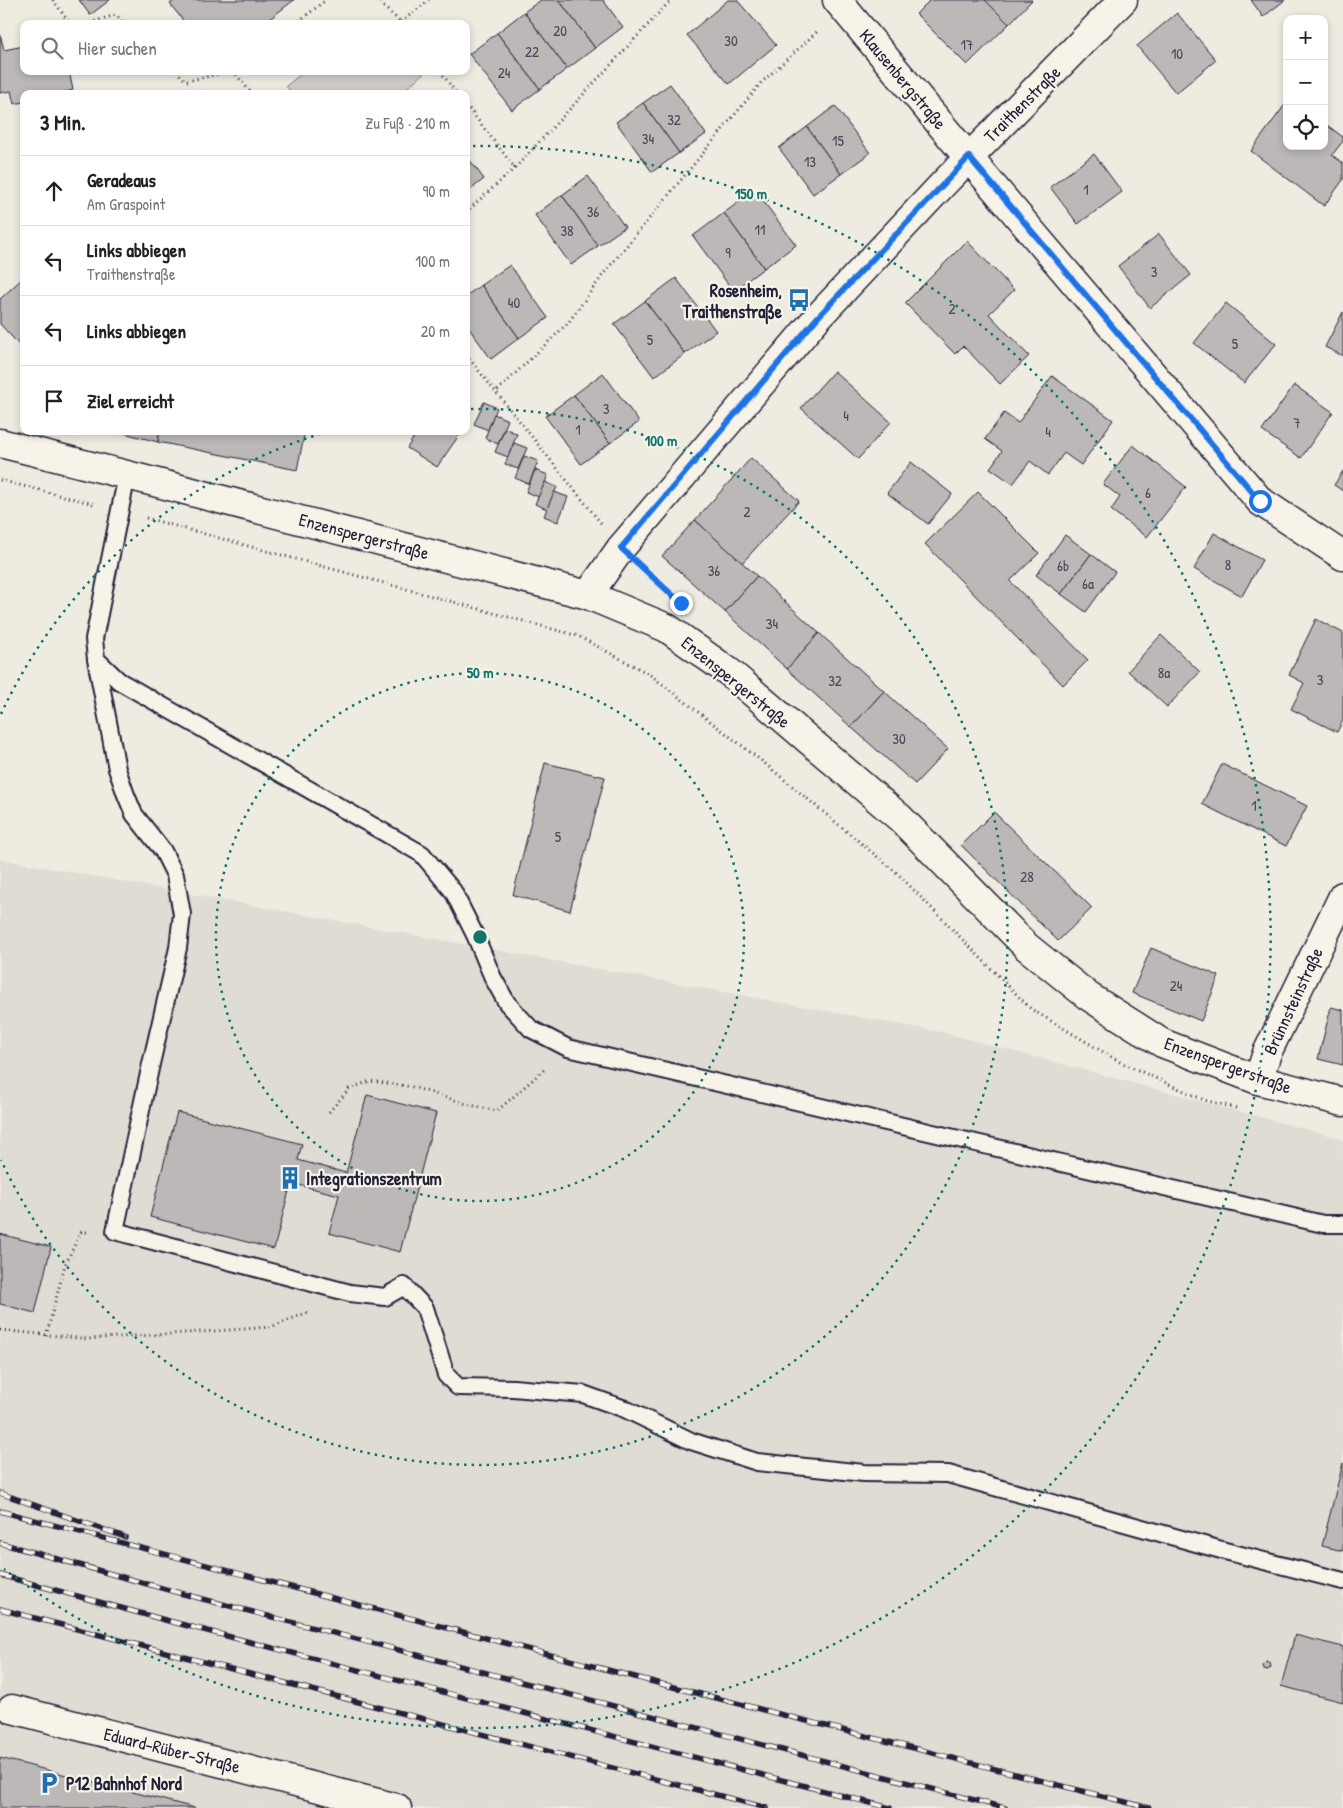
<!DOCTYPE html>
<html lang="de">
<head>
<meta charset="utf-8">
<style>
	body { margin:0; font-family:"Patrick Hand",sans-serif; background:#f2f2f2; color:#222 }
	.controls { position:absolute; right:15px; top:15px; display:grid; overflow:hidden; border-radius:10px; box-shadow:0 2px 8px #0003 }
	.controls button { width:45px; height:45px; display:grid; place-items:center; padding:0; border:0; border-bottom:1px solid #e0e0e0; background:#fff; color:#222; font:25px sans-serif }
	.stop { position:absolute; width:15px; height:15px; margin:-11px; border:4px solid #1a73e8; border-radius:50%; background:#fff }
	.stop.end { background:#1a73e8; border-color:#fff; box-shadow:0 1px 5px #0008 }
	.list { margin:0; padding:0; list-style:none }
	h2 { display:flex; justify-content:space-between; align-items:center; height:65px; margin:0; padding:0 20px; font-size:21px }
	h2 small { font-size:16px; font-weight:400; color:#767676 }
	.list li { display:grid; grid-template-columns:32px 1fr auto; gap:15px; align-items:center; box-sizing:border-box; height:70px; padding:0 20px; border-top:1px solid #e0e0e0 }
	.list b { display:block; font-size:19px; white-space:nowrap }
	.list p { margin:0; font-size:16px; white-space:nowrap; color:#767676 }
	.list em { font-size:16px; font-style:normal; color:#767676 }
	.icon { flex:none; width:28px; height:28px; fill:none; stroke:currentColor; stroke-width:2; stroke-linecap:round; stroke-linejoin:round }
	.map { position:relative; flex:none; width:1343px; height:1808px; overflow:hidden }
	.search { position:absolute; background:#fff; box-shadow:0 2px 8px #0003; left:20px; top:20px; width:450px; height:55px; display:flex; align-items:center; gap:12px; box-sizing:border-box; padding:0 18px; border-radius:10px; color:#767676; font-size:19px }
	.panel { position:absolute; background:#fff; box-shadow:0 2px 8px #0003; left:20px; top:90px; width:450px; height:345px; border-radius:10px }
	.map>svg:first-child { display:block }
	.built { fill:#dfdcd4 }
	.park { fill:#d1cdc9; stroke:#7a7882 }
	.building { fill:#bbb8b7; stroke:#22223b }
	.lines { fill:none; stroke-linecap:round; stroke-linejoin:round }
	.lane-casing { stroke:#22223b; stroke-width:20 }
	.street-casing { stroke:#22223b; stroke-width:31 }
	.secondary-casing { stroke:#22223b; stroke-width:31 }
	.path { stroke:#22223b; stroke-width:3; stroke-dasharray:1 4; stroke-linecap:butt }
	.lane { stroke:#f7f3e8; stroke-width:16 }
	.street { stroke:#f7f3e8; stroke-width:28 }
	.secondary { stroke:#f7f3e8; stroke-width:28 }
	.rail-casing { stroke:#22223b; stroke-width:5.5 }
	.rail { stroke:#f7f3e8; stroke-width:4; stroke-dasharray:11; stroke-linecap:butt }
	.route { stroke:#1a73e8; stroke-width:6 }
	.ring { fill:none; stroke:#0f766e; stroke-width:2.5; stroke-dasharray:2.5 5 }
	.labels { text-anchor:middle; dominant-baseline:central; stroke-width:4.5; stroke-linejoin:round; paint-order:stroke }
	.number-label { font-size:15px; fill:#48485a }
	.street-label { font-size:18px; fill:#22223b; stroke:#f7f3e8 }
	.poi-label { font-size:18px; font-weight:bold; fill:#22223b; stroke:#f7f3e8; text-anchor:start }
	.centre { fill:#0f766e; stroke:#f7f3e8; stroke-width:2.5 }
	.ring-label { font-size:15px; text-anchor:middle; font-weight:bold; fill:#0f766e; stroke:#f7f3e8; stroke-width:4.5; stroke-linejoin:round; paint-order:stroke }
</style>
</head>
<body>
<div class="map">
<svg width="1343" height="1808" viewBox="0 0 1343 1808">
	<rect width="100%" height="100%" fill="#eeebe1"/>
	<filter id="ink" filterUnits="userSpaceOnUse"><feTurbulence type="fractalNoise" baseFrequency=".02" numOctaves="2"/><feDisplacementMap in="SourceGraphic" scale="10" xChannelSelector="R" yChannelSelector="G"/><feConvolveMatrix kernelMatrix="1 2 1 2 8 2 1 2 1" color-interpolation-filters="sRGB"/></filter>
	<g filter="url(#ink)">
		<path class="built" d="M0 859 941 1032 1343 1139V1808H0V1689L3 1676 0 1675Z"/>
		<path class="park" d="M305 71H426L400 94H293L286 86Z"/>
		<g class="building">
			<path d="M79 0H110L90 15Z"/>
			<path d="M175 0H294L263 24H186L170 4Z"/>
			<path d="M541 0H559L595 48 567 69 524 12Z"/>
			<path d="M559 0H603L623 27 595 48Z"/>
			<path d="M728 0H737L776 45 729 84 687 35Z"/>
			<path d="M930 0H985L1009 24 967 65 916 14Z"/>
			<path d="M985 0H1032L1009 24Z"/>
			<path d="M1251 0H1285L1263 17Z"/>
			<path d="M524 12 567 69 540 89 497 33Z"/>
			<path d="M1177 13 1216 60 1176 93 1137 46Z"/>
			<path d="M497 33 540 89 512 110 469 54Z"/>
			<path d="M0 34 4 50 24 46V71H69L73 90 58 94H24V102L14 104 11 91 0 93Z"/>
			<path d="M670 84 706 134 679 153 643 103Z"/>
			<path d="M1287 102V146H1324V123L1343 137V141L1332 155 1343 163V180L1324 206 1251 151Z"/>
			<path d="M643 103 679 153 652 172 616 122Z"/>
			<path d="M835 106 870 153 841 174 807 127Z"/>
			<path d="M807 127 841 174 813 194 779 148Z"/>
			<path d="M1094 154 1122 192 1078 224 1050 187Z"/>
			<path d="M466 155 484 179 466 193Z"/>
			<path d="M588 176 625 227 598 246 562 195Z"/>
			<path d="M755 190 796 245 764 268 724 213Z"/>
			<path d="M562 195 598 246 571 265 535 215Z"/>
			<path d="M724 213 764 268 733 291 693 236Z"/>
			<path d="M1159 234 1191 275 1150 308 1118 266Z"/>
			<path d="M967 241 1014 290 989 314 1029 356 1000 384 963 346 955 354 905 303Z"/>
			<path d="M510 265 548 318 519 338 481 285Z"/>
			<path d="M24 277V350L0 324V299Z"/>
			<path d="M676 278 716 331 685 354 645 301Z"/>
			<path d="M481 285 519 338 491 359 466 324V296Z"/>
			<path d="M645 301 685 354 654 377 614 324Z"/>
			<path d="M1226 303 1276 344 1244 383 1194 343Z"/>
			<path d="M1343 312V356L1325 347Z"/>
			<path d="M834 371 891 422 858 459 801 408Z"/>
			<path d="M603 373 639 422 610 443 574 395Z"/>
			<path d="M1052 376 1113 420 1081 465 1064 453 1048 475 1030 461 1013 484 990 468 1002 451 985 439 1004 413 1018 423Z"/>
			<path d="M1294 385 1333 412 1301 458 1262 431Z"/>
			<path d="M574 395 610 443 581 464 545 416Z"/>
			<path d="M484 402 497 408 488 430 474 424Z"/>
			<path d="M494 414 508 420 498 444 485 438Z"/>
			<path d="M505 428 517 434 508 457 495 452Z"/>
			<path d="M116 431H160L158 442Z"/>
			<path d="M160 431H305L297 470 158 442Z"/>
			<path d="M402 431H418L413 438Z"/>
			<path d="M418 431H462L437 467 407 448Z"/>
			<path d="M514 443 527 448 518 469 505 464Z"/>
			<path d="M1133 445 1186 487 1147 537 1111 510 1120 497 1103 484Z"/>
			<path d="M524 456 538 461 529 484 515 478Z"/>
			<path d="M751 458 799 501 742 563 695 520Z"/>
			<path d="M911 462 952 494 928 524 887 493Z"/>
			<path d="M535 470 548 475 539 497 526 492Z"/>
			<path d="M1343 471V491L1334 485Z"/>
			<path d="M545 482 557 487 547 509 535 504Z"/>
			<path d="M554 492 568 497 558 522 544 516Z"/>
			<path d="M978 492 1039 553 1010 581 1088 660 1063 685 925 544Z"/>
			<path d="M695 520 757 576 725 612 662 556Z"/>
			<path d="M1214 533 1262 560 1242 596 1194 569Z"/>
			<path d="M1065 535 1091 554 1061 594 1036 575Z"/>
			<path d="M1091 554 1115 572 1086 612 1061 594Z"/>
			<path d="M757 576 819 633 787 669 725 612Z"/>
			<path d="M1316 619 1343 633V720L1337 732 1291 709 1304 683 1289 675Z"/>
			<path d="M819 633 884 691 851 727 787 669Z"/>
			<path d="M1161 635 1200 672 1167 707 1128 671Z"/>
			<path d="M884 691 948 749 915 784 851 727Z"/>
			<path d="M545 763 605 777 570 911 513 895Z"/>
			<path d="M1222 764 1307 806 1286 846 1202 804Z"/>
			<path d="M994 812 1092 908 1058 941 961 845Z"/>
			<path d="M1151 948 1219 976 1201 1021 1132 993Z"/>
			<path d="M1331 1007 1343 1010V1065L1318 1059Z"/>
			<path d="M367 1095 436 1113 400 1252 329 1233 339 1195 291 1183 274 1249 150 1217 177 1112 302 1144 298 1160 346 1173Z"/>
			<path d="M0 1234 51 1247 35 1313 0 1304Z"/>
			<path d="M1343 1463V1551L1322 1546Z"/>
			<path d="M1295 1635 1343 1647V1702L1281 1686Z"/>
			<path d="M1266 1662 1270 1663 1271 1667 1268 1670 1264 1669 1263 1665Z"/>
			<path d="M0 1758 195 1808H0Z"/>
		</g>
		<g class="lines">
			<defs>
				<g id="lane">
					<path d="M127 475 94 639 96 659 119 681 422 854 453 891 475 935 493 978 507 1003 531 1029 568 1048 1323 1224H1343"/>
					<path d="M96 659 117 769 126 795 134 814 163 851 175 875 182 914 178 948 151 1064 115 1231 350 1293 385 1297 404 1286 425 1308 446 1375 458 1387 513 1388 583 1394 625 1409 691 1441 757 1462 864 1473 948 1474 1225 1551 1343 1581"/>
				</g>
				<g id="street">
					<path d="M837 0 952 138 1260 501 1343 556"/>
					<path d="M588 595 621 548 817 318 945 182 1123 0"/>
					<path d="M1258 1080 1267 1053 1343 896"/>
					<path d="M12 1709 397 1808"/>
				</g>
				<path id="secondary" d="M0 443 127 475 588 595 667 628 729 672 900 818 1027 947 1088 996 1162 1043 1258 1080 1343 1102"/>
			</defs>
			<use href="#lane" class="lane-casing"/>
			<use href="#street" class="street-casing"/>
			<use href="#secondary" class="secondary-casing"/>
			<g class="path">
				<path d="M53 0 70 24"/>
				<path d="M376 0 403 24"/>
				<path d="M401 22 429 0"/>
				<path d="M85 24 116 15 125 24"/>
				<path d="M295 24 326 0"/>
				<path d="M176 71 186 81 233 71"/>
				<path d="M233 71 252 94"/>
				<path d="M440 71 457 94"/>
				<path d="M466 105 515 168 466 212"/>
				<path d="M515 168 671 0"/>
				<path d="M466 355 496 392"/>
				<path d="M0 480 94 504"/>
				<path d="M146 518 578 636 649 674 763 762 897 873 1031 1009 1120 1062 1204 1100 1236 1108"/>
				<path d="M601 523 496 392 568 323 605 272 761 83 819 30"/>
				<path d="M644 569 671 593"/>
				<path d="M329 1112 349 1089 370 1081 413 1087 470 1105 497 1111 546 1068"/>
				<path d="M0 1330 87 1339 201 1332 271 1327 311 1311"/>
				<path d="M46 1336 65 1265 81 1232H88"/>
			</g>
			<use href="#lane" class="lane"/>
			<use href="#street" class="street"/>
			<use href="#secondary" class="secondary"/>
			<defs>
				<g id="rail">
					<path d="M0 1493 125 1537"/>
					<path d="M0 1511 677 1688 1149 1808"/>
					<path d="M0 1543 176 1592 1005 1808"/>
					<path d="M0 1575 165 1620 890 1808"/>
					<path d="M0 1609 767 1808"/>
				</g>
			</defs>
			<use href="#rail" class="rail-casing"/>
			<use href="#rail" class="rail"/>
		</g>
	</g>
	<g class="lines" filter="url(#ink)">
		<path class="route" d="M681 603 621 548 817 318 969 157 1260 501"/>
	</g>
	<g class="ring">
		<circle cx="480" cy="937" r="264"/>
		<path d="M1 714A528 528 0 0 1 326 432M471 409A528 528 0 1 1 1 1160"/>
		<path d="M473 146A791 791 0 1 1 4 1569"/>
	</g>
	<defs>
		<symbol id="bus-bare" viewBox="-9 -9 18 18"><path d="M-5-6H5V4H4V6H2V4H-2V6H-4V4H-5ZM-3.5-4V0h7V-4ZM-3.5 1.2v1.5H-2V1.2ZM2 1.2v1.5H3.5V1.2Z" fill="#1f6fb2" stroke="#f7f3e8" stroke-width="2.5" paint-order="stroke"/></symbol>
		<symbol id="building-bare" viewBox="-9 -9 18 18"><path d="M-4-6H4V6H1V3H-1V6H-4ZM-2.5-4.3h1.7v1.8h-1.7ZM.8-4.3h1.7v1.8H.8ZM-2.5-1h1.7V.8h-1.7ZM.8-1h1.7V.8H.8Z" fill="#1f6fb2" stroke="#f7f3e8" stroke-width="2.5" paint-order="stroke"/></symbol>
		<symbol id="parking-bare" viewBox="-9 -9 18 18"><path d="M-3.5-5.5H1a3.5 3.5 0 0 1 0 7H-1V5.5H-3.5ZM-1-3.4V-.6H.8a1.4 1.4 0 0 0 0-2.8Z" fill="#1f6fb2" stroke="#f7f3e8" stroke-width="2.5" paint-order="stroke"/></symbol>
	</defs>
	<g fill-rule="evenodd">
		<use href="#bus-bare" x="783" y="284" width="32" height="32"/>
		<use href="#building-bare" x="274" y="1162" width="32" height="32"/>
		<use href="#parking-bare" x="33" y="1767" width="32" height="32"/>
	</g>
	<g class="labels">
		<g class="number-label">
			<text x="560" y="30">20</text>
			<text x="731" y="40">30</text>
			<text x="967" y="44">17</text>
			<text x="532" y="51">22</text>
			<text x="1177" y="53">10</text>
			<text x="504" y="72">24</text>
			<text x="674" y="119">32</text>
			<text x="648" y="138">34</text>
			<text x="838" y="140">15</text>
			<text x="810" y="161">13</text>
			<text x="1086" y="189">1</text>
			<text x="593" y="211">36</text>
			<text x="760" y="229">11</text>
			<text x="567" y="230">38</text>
			<text x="728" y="252">9</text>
			<text x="1154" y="271">3</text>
			<text x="514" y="302">40</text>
			<text x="952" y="308">2</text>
			<text x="650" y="339">5</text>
			<text x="1235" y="343">5</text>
			<text x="606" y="408">3</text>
			<text x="846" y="415">4</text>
			<text x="1297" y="422">7</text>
			<text x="578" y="429">1</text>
			<text x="1048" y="431">4</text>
			<text x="1148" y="492">6</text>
			<text x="747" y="511">2</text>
			<text x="1228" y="564">8</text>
			<text x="1063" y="565">6b</text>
			<text x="714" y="570">36</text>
			<text x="1088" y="583">6a</text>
			<text x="772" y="623">34</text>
			<text x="1164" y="672">8a</text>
			<text x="1320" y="679">3</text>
			<text x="835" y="680">32</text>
			<text x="899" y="738">30</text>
			<text x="1254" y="805">1</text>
			<text x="558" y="836">5</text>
			<text x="1027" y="876">28</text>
			<text x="1176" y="985">24</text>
		</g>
		<g class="street-label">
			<text transform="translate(903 79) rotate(50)">Klausenbergstraße</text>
			<text transform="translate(1022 104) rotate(-45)">Traithenstraße</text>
			<text transform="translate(364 536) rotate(15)">Enzenspergerstraße</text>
			<text transform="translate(736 682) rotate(39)">Enzenspergerstraße</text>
			<text transform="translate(1293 1001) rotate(-65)">Brünnsteinstraße</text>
			<text transform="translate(1228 1065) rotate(20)">Enzenspergerstraße</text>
			<text transform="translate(172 1750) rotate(14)">Eduard-Rüber-Straße</text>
		</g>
		<g class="poi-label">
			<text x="782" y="290" text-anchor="end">Rosenheim,<tspan x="782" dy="21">Traithenstraße</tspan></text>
			<text x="306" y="1178">Integrationszentrum</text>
			<text x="66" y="1783">P12 Bahnhof Nord</text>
		</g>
	</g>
	<circle cx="480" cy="937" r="8" class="centre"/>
	<g class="ring-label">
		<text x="751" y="199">150 m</text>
		<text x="661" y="446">100 m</text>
		<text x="480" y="678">50 m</text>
	</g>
</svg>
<div class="controls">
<button>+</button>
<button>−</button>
<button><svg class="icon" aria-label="locate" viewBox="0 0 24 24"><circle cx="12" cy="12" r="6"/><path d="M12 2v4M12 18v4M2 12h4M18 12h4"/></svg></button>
</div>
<div class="stop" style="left:1260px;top:501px"></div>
<div class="stop end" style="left:681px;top:603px"></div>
<div class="search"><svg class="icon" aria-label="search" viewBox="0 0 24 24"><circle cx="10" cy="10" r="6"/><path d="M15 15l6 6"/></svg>Hier suchen</div>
<section class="panel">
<h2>3 Min.<small>Zu Fuß · 210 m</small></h2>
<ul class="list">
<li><svg class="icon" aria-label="ahead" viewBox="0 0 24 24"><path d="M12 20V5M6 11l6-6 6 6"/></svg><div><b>Geradeaus</b><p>Am Graspoint</p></div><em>90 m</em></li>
<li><svg class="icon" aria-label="left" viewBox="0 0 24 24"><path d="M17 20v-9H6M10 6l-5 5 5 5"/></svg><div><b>Links abbiegen</b><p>Traithenstraße</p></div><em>100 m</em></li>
<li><svg class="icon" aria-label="left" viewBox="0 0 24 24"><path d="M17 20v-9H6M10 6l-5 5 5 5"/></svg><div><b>Links abbiegen</b></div><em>20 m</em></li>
<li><svg class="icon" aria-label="arrive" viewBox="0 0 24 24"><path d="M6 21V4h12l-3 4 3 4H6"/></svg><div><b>Ziel erreicht</b></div></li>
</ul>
</section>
</div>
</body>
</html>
